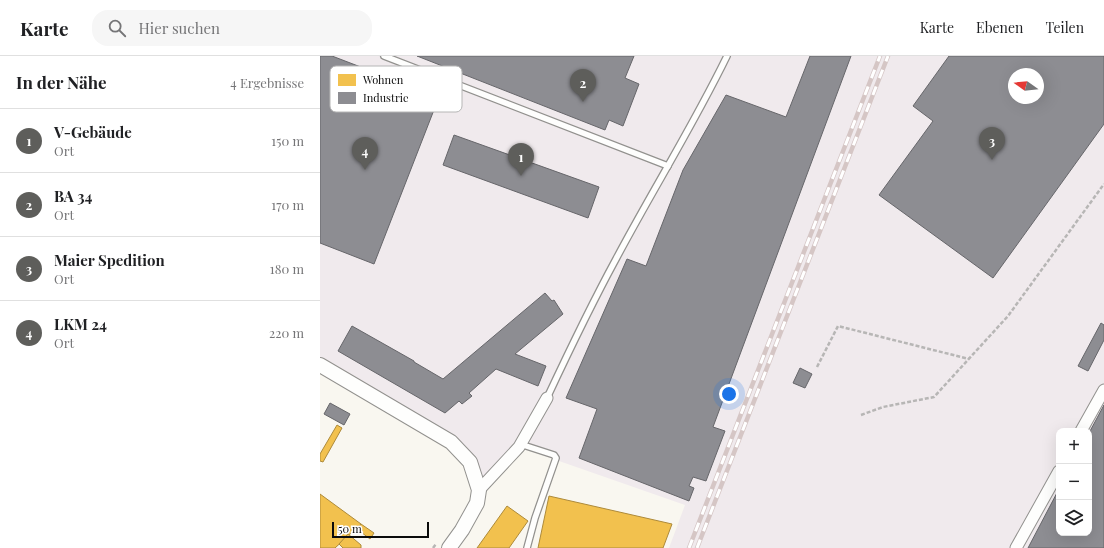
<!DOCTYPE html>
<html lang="de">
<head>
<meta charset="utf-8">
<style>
	body { margin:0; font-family:"Playfair Display",serif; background:#f6f6f6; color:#202124 }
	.controls { position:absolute; right:12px; bottom:12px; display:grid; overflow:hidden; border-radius:8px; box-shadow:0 4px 16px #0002 }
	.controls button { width:36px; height:36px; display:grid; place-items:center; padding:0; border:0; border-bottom:1px solid #e0e0e0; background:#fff; color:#202124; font:20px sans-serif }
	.compass { position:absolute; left:688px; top:12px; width:36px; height:36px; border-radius:50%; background:#fff; box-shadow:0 4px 16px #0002; rotate:285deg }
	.scale { position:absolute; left:12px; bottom:10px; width:97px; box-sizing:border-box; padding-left:4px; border:2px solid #0b0b0b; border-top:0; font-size:11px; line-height:14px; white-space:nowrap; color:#0b0b0b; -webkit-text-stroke:3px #fff; paint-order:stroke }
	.you { position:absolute; left:409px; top:338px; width:14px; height:14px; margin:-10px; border:3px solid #fff; border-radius:50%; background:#1a73e8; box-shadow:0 0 0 6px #1a73e833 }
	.badge { display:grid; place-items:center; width:26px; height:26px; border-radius:50%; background:#5e5e5b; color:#fff; font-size:13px; font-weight:700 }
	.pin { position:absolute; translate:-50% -33px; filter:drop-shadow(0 1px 2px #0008) }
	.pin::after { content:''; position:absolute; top:21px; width:14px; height:12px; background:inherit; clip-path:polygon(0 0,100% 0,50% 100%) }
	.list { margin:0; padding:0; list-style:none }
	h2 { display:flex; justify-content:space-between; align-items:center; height:52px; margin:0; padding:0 16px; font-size:17px }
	h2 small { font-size:13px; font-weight:400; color:#757577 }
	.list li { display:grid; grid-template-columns:26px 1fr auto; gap:12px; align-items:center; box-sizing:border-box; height:64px; padding:0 16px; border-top:1px solid #e0e0e0 }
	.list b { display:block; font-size:15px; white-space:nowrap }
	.list p { margin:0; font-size:13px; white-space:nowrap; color:#757577 }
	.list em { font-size:13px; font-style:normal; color:#757577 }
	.icon { flex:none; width:22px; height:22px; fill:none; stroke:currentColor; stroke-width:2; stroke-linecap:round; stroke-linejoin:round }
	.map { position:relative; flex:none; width:784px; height:492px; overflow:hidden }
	header { display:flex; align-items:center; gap:24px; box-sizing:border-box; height:56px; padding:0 20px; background:#fff; border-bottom:1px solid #e0e0e0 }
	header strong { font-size:19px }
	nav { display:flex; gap:22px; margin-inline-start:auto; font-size:14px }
	.search { width:280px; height:36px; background:#f6f6f6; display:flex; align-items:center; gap:10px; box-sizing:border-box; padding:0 14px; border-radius:16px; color:#757577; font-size:15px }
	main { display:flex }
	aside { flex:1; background:#fff }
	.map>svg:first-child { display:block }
	.industrial { fill:#f0eaed; fill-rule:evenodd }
	.homes { fill:#f2c14e; stroke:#ad8a3a }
	.industry { fill:#8d8d92; stroke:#66666a; fill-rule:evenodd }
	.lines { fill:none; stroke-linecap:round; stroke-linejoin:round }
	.service-casing { stroke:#92918e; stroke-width:8 }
	.minor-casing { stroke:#92918e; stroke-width:13 }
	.tertiary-casing { stroke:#92918e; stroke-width:16 }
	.path { stroke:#b7b6b5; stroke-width:2.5; stroke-dasharray:4 2; stroke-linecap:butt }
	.service { stroke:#fefefd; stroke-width:5.5 }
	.minor { stroke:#fefefd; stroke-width:11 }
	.tertiary { stroke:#fefefd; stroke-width:14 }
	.rail-casing { stroke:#d5c6c5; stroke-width:4.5 }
	.rail { stroke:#fff; stroke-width:3; stroke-dasharray:9; stroke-linecap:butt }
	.key { fill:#fff; stroke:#b6b6b6; stroke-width:1 }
	.key-label { font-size:11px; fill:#0b0b0b }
</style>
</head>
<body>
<header>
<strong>Karte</strong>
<div class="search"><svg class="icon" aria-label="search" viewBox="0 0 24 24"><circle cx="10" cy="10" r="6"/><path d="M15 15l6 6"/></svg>Hier suchen</div>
<nav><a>Karte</a><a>Ebenen</a><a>Teilen</a></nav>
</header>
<main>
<aside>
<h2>In der Nähe<small>4 Ergebnisse</small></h2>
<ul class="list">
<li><span class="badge">1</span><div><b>V-Gebäude</b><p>Ort</p></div><em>150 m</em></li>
<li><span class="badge">2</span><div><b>BA 34</b><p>Ort</p></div><em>170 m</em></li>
<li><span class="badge">3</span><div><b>Maier Spedition</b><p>Ort</p></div><em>180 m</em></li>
<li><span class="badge">4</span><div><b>LKM 24</b><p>Ort</p></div><em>220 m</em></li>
</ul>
</aside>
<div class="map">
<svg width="784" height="492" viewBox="0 0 784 492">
	<rect width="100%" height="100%" fill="#f9f7f0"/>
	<path class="industrial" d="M0 0H784V492H349L365 449 199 391 159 434 150 406 0 309ZM694 18H718V42H694ZM739 375H769V477H739Z"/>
	<g class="homes">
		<path d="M17 369 22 372 3 406 0 405V398Z"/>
		<path d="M0 438 41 468 15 492H0Z"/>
		<path d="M229 440 352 468 343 492H218Z"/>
		<path d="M187 450 208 465 189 492H157Z"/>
		<path d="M41 468 54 477 50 483 37 473Z"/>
		<path d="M28 478 41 489V492H23L19 488Z"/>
	</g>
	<g class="industry">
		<path d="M0 0H12L119 41 54 208 0 187Z"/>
		<path d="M97 0H314L305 22 319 28 303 70 289 64 285 74Z"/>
		<path d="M490 0H531L393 371 405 375 386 425 373 421 369 430 374 432 369 445 259 402 277 353 246 342 307 203 326 210 363 114 406 39 466 61Z"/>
		<path d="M629 0H784V68L673 222 559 139 613 65 593 50ZM694 18H718V42H694Z"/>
		<path d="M134 79 279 131 268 162 123 109Z"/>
		<path d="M225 237 232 245 234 244 243 258 195 298 226 310 218 330 176 313 149 337 152 340 142 348 139 345 125 357 18 295 32 270 94 305V306L123 323Z"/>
		<path d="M781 267 784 269V284L768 315 758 310Z"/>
		<path d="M480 312 492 318 485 332 473 327Z"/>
		<path d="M10 347 30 358 24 369 4 358Z"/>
		<path d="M784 349V492H708L739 433V477H769V377Z"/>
	</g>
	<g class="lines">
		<defs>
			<g id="service">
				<path d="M64 0 348 110"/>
				<path d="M227 342C249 295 271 249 296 203 332 135 373 70 407 0"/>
				<path d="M200 388 234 399 236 402 215 462 207 492"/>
			</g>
			<g id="minor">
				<path d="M761 375 784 334"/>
				<path d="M159 434 199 391 227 342"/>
				<path d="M696 492 739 415"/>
			</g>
			<path id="tertiary" d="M0 309 131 386 150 406 159 434 157 447 142 474 129 492"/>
		</defs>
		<use href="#service" class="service-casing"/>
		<use href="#minor" class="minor-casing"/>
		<use href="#tertiary" class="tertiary-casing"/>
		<g class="path">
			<path d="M497 311 518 270 649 303"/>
			<path d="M541 359 563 351 614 341 688 260 784 128"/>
			<path d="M113 492 116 488"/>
		</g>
		<use href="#service" class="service"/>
		<use href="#minor" class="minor"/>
		<use href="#tertiary" class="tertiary"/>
		<defs>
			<g id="rail">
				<path d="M369 492 560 0"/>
				<path d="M377 492 568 0"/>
			</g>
		</defs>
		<use href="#rail" class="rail-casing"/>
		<use href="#rail" class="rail"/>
	</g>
	<rect x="10" y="10" width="132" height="46" rx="6" class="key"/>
	<rect x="18" y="18" width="18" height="12" fill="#f2c14e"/>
	<rect x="18" y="36" width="18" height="12" fill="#8d8d92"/>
	<g class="key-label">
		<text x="43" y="28">Wohnen</text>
		<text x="43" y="46">Industrie</text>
	</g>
</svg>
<div class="controls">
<button>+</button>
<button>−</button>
<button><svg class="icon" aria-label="layers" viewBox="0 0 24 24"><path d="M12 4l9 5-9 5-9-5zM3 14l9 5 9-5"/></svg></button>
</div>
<svg class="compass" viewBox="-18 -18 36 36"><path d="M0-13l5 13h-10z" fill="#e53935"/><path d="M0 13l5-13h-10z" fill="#757577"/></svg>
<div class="scale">50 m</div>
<div class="you"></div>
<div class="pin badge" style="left:201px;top:120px">1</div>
<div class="pin badge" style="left:263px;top:46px">2</div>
<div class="pin badge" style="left:672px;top:104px">3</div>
<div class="pin badge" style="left:45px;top:114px">4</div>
</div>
</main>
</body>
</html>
